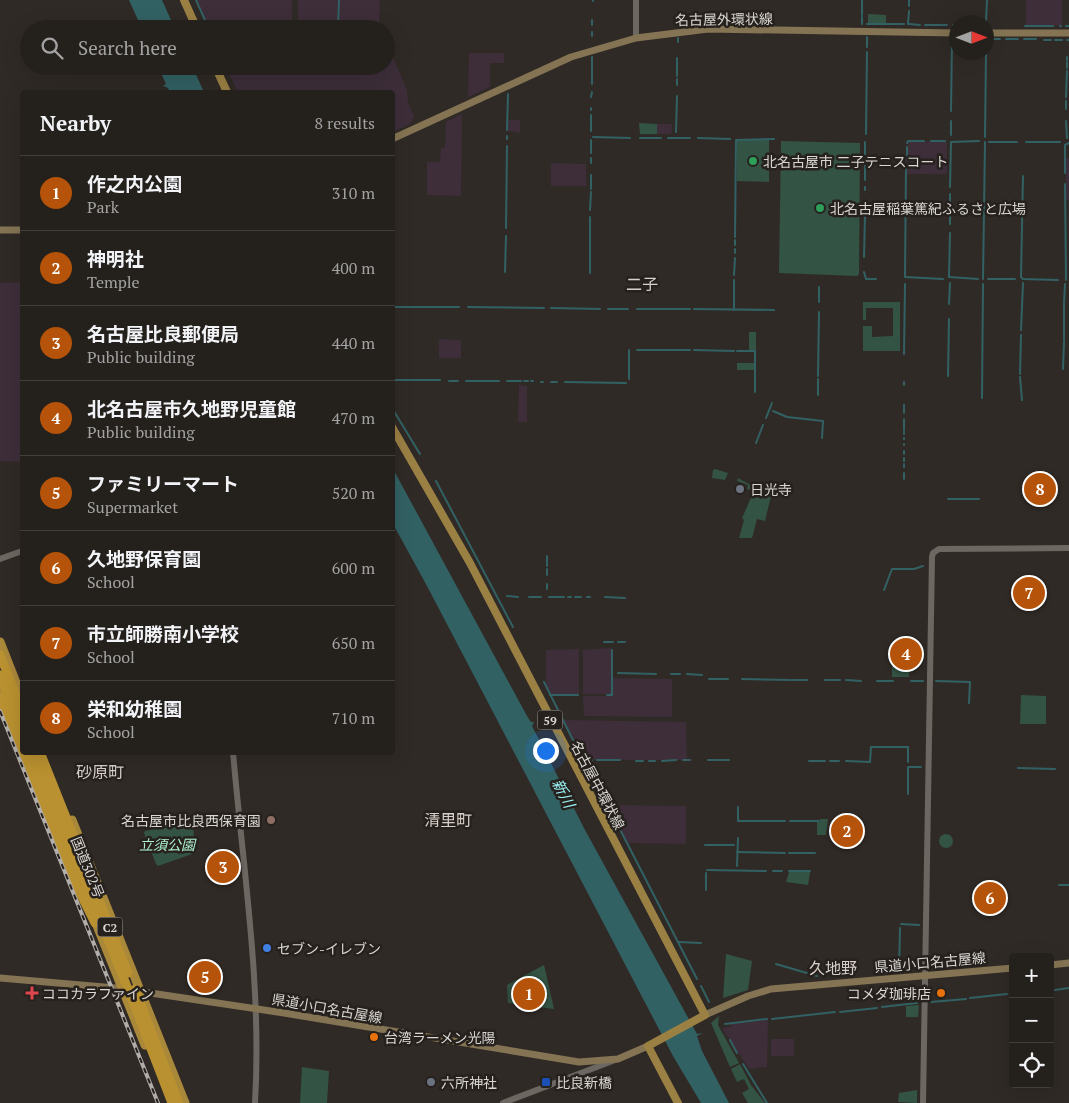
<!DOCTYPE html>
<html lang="en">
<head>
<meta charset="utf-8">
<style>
	body { margin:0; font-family:"PT Serif","Noto Sans JP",serif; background:#302d29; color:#f1f3f6 }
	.controls { position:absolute; right:15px; bottom:15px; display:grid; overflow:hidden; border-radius:5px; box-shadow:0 5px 20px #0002 }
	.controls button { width:45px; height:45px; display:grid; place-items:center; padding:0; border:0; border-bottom:1px solid #413e3b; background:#24201c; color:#f1f3f6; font:25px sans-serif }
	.compass { position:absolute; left:949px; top:15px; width:45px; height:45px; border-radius:50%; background:#24201c; box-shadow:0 5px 20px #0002; rotate:90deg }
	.you { position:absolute; left:545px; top:750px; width:18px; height:18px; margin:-12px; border:4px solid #fff; border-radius:50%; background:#1a73e8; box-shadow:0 0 0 8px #1a73e833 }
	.badge { display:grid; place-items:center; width:32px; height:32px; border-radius:50%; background:#b45309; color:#fff; font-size:16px; font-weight:700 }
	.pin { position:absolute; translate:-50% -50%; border:2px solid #fff; box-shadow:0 1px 5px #0006 }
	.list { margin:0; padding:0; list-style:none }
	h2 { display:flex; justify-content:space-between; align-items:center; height:65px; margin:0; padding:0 20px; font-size:21px }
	h2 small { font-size:16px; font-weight:400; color:#a3a3a3 }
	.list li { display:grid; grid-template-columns:32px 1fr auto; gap:15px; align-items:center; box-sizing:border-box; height:75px; padding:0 20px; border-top:1px solid #413e3b }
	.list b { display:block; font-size:19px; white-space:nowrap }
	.list p { margin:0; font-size:16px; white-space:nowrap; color:#a3a3a3 }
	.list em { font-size:16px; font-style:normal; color:#a3a3a3 }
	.icon { flex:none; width:28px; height:28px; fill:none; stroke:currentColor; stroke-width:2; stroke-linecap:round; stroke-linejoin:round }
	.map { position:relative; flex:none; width:1069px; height:1103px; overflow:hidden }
	.search { position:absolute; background:#24201c; box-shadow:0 5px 20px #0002; left:20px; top:20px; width:375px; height:55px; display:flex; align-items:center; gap:12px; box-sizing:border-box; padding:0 18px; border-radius:28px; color:#a3a3a3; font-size:19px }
	.panel { position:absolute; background:#24201c; box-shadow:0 5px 20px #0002; left:20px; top:90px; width:375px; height:665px; border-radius:5px }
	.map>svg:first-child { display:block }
	.industrial { fill:#3d2e3a }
	.green { fill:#335344 }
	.water { fill:#326164 }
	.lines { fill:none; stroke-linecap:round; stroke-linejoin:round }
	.stream { stroke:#326164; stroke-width:2 }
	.tertiary { stroke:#6d6762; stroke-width:6 }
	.secondary { stroke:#847453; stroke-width:7 }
	.primary { stroke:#9b8044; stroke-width:8 }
	.trunk { stroke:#aa883a; stroke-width:9 }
	.motorway { stroke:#b99130; stroke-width:9 }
	.rail-casing { stroke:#b1adaa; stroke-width:4 }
	.rail { stroke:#26211d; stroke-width:2; stroke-dasharray:5.5; stroke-linecap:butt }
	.leisure-dot { fill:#2e9e5b; stroke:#26211d; stroke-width:2 }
	.worship-dot { fill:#6b7280; stroke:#26211d; stroke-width:2 }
	.education-dot { fill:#8d6e63; stroke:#26211d; stroke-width:2 }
	.shop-dot { fill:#3f7fe0; stroke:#26211d; stroke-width:2 }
	.health-dot { fill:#e0444e; stroke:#26211d; stroke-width:2 }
	.food-dot { fill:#e8710a; stroke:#26211d; stroke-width:2 }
	.transit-dot { fill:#1a4fb4; stroke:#26211d; stroke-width:2 }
	.labels { text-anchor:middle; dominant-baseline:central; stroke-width:5; stroke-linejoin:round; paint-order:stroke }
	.shield { fill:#26211d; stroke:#a3a09c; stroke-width:1 }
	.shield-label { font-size:12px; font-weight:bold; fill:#d9d6d3 }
	.street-label { font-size:14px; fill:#d9d6d3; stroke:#26211d }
	.poi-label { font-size:14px; fill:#d9d6d3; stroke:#26211d; text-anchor:start }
	.park-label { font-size:14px; font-style:italic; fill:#adf1cf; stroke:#26211d }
	.water-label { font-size:15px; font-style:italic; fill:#9aeef2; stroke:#26211d }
	.quarter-label { font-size:16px; fill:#d7cfca; stroke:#26211d }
</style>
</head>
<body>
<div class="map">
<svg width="1069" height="1103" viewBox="0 0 1069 1103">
	<rect width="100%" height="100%" fill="#302a26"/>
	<g class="industrial">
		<path d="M197 0H292V29H209Z"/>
		<path d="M298 0H338L337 25 298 29Z"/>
		<path d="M339 0H380L379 23 339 24Z"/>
		<path d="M1026 0H1062V26L1026 25Z"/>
		<path d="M354 24H379L381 29H328Z"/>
		<path d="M386 41 407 90 408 103 414 117 410 124 393 132 392 92H238L225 66H386Z"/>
		<path d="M469 53H504V63H490V87L468 97Z"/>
		<path d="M462 114 461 196 427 195V162H440L441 148 445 147 446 122Z"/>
		<path d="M508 120H520V133L508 131Z"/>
		<path d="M657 124H672V132L670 134H657Z"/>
		<path d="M908 141 947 142V174H907Z"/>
		<rect x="1066" y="158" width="3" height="42"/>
		<path d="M551 163 586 164V186H551Z"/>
		<path d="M22 282V462L0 461V283Z"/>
		<path d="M439 339 459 340 461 342V358H439Z"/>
		<path d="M519 385 527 386V422H518Z"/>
		<path d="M611 648V694H583V650Z"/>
		<path d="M579 649V694H551L546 684V650Z"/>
		<path d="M612 678 672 679V717L584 716 583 696H612Z"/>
		<path d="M564 720 686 722 687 760H585Z"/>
		<path d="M609 805 686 806V844L628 843Z"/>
		<path d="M768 1020 767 1067 749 1069 722 1028 731 1027V1024Z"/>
		<rect x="771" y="1039" width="23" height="17"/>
	</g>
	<g class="green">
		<path d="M868 14 886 15V23H868Z"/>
		<path d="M639 123 657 124V134H640Z"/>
		<path d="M769 139V182L737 181V140Z"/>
		<path d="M781 141 860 143 859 274 857 276 779 273Z"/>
		<path d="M863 302H900V351H863V326H872V337L893 336V308H866V320H863Z"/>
		<rect x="749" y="332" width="7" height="18"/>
		<path d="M737 363H755L754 370H737Z"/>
		<path d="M715 469 728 473 725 480 712 478 713 470Z"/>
		<path d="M738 478 771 496 765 521 757 519 752 538H739L744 520 742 518 754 491 747 489 748 485 737 481Z"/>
		<path d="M892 647H899V662H909V677H892Z"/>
		<path d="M1021 695 1046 696V724H1020Z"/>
		<path d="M820 819H828L826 835H817V822H820Z"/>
		<path d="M189 821 193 824 195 853 158 866 156 864 144 833 145 831Z"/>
		<path d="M851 825 862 835 861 844 847 842Z"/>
		<circle cx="946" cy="841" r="7"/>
		<path d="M789 872H810L808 885 786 882Z"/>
		<path d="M726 954 752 961 748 990 723 998Z"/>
		<path d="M544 965 554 1009 508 1003 507 985Z"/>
		<path d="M919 1005 918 1017H906V1006Z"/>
		<path d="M719 1016 718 1025 739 1063 730 1067 711 1023Z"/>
		<path d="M740 1064 751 1085 765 1103H748L742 1093 749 1089 744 1079 737 1082 731 1069Z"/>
		<path d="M302 1067 329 1071 327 1103H300Z"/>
		<path d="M917 1090V1103L898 1102 899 1093Z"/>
	</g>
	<g class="water">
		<path d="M129 0H162L175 29H142Z"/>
		<path d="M158 66H192L204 92H170L168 88 163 86 166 84Z"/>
		<path d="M392 467 527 716 531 722H534L532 726 585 830 697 1034 703 1033 697 1036 702 1051 729 1103H701L673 1056 427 586 393 524Z"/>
	</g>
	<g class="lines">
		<g class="stream">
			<path d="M196 0 209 29"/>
			<path d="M593 1V0"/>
			<path d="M909 6V0"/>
			<path d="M862 15V0"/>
			<path d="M986 22 987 0"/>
			<path d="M862 24V17"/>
			<path d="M867 24H904"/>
			<path d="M908 24 909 11"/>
			<path d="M909 24 920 25"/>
			<path d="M338 25 339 0"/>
			<path d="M592 25V20"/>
			<path d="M925 25H947"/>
			<path d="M953 25H956"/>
			<path d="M1025 26H1053"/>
			<path d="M1060 26H1061"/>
			<path d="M1066 26H1069"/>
			<path d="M320 29 351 24 378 23"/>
			<path d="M592 32V36"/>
			<path d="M989 39H1000"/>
			<path d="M1006 39H1018"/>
			<path d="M1024 39H1036"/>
			<path d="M1044 40H1051"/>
			<path d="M1055 40H1062"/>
			<path d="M1067 40H1069"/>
			<path d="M678 42V38"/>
			<path d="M867 47V37"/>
			<path d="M1067 57V60"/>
			<path d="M1067 68V62"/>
			<path d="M677 76V58"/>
			<path d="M592 84V57"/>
			<path d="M677 85V79"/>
			<path d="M591 97 592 92"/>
			<path d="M1066 97 1067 71"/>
			<path d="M591 108V110"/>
			<path d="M1066 109V101"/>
			<path d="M951 111 952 39"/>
			<path d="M1066 121 1067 138"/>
			<path d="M507 130 508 94"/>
			<path d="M591 131V115"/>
			<path d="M676 132 677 96"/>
			<path d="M866 134 867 52"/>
			<path d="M951 135V121"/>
			<path d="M507 136V139"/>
			<path d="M593 137 630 138"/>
			<path d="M985 137 986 52"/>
			<path d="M640 138H661"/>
			<path d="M668 138H690"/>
			<path d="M698 138 730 139"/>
			<path d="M931 141H945"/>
			<path d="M989 142H1017"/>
			<path d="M1026 142H1060"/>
			<path d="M907 143 908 141H924"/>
			<path d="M591 153V140"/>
			<path d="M907 160V147"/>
			<path d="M591 163V158"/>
			<path d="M906 167 905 277 943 279"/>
			<path d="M1065 173V145L1069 143"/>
			<path d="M1023 176 1021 277 1023 279 1058 280"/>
			<path d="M865 180V142"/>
			<path d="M1065 184 1066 280"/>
			<path d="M865 187V190"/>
			<path d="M950 187 951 142 979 141"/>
			<path d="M591 189V175"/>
			<path d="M590 210 591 192"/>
			<path d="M865 211V202"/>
			<path d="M950 211V194"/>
			<path d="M950 224V213"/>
			<path d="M506 228 507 146"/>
			<path d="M950 233 949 277 978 279"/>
			<path d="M735 237 736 140 774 139"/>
			<path d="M735 245V240"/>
			<path d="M735 253V249"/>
			<path d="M864 257 865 214"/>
			<path d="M505 272 506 236"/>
			<path d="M864 272 866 279H876"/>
			<path d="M590 273V217"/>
			<path d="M734 275 735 258"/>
			<path d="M983 279 985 142"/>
			<path d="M988 279H1015"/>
			<path d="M819 302V287"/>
			<path d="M1064 303 1065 284"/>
			<path d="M949 304 950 283"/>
			<path d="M392 307H459"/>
			<path d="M468 307 544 308"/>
			<path d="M551 308 600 309"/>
			<path d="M608 309H628"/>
			<path d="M637 309H690"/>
			<path d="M694 309 774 310"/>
			<path d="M734 310V280"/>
			<path d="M1021 330 1023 283"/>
			<path d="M1064 340V305"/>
			<path d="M637 350H690"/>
			<path d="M694 350 734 351"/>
			<path d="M737 351H755V392"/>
			<path d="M904 354 905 284"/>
			<path d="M1063 369 1064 342"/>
			<path d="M1020 374 1021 335"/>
			<path d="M818 376 819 312"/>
			<path d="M948 376 949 319"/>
			<path d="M1020 377 1022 400"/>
			<path d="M629 379V350"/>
			<path d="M392 380H440"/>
			<path d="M449 381H458"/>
			<path d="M466 381H499"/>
			<path d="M507 381H521"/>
			<path d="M524 381H528"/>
			<path d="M531 381H533"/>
			<path d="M541 382H543"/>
			<path d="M551 382H557"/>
			<path d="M565 382 626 383"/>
			<path d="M904 382V385"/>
			<path d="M818 395V379"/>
			<path d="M982 398 983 284"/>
			<path d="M904 405V413"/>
			<path d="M392 408 420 454"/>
			<path d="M773 411 787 417 823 421 822 438"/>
			<path d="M766 418 772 403"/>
			<path d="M904 419V429"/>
			<path d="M904 434V431"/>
			<path d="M904 438V439"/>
			<path d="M756 443 763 425"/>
			<path d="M904 444V445"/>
			<path d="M904 451V454"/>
			<path d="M904 458V461"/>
			<path d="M904 467V464"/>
			<path d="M904 473V479"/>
			<path d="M436 481 513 627"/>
			<path d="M948 499H979"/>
			<path d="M547 556V566"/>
			<path d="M547 569V575"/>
			<path d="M547 584V589"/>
			<path d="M884 590 892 569H914L923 566"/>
			<path d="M507 596 518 597"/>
			<path d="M529 597H541"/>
			<path d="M549 597H564"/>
			<path d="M568 597H571"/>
			<path d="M575 597H581"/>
			<path d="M587 597H590"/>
			<path d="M605 597 625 598"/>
			<path d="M604 642H613"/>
			<path d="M618 642H625"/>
			<path d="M618 673 656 674"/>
			<path d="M671 674H680"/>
			<path d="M687 674 702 675"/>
			<path d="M709 679H728"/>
			<path d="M742 679 791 680"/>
			<path d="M793 680H807"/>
			<path d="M825 680H840"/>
			<path d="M846 680 861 681"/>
			<path d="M877 681H893"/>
			<path d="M911 681H923"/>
			<path d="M936 681 970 682 969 703"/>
			<path d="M544 682 583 760H592"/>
			<path d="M550 695H578"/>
			<path d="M607 695H612V650"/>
			<path d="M597 760H620"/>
			<path d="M683 760H690"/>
			<path d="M708 760H729"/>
			<path d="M636 761H643"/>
			<path d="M649 761H655"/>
			<path d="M662 761 676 760"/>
			<path d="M809 761H825"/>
			<path d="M830 761H839"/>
			<path d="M846 761 870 762 871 747H908V762"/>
			<path d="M1018 768 1055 769"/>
			<path d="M591 773 608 807"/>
			<path d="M908 794V767H921"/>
			<path d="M738 807V821H785"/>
			<path d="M610 810 697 979"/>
			<path d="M790 821H819"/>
			<path d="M705 845H734"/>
			<path d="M737 852 785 853"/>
			<path d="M789 853H815"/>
			<path d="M737 866 738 838"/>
			<path d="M707 870 766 871"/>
			<path d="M773 871H782"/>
			<path d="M789 871H810"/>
			<path d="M1059 885H1069"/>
			<path d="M706 890V873"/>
			<path d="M901 924 919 925"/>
			<path d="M678 942 701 943"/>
			<path d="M776 964 817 976"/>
			<path d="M899 971 900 928"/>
			<path d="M701 986 709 1002"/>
			<path d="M1055 990 1069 988"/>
			<path d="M970 998 1007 994"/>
			<path d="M931 1002 966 999"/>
			<path d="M882 1007 917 1003"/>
			<path d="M840 1012 877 1008"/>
			<path d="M772 1019 835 1012"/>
			<path d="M725 1024 767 1019"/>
			<path d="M730 1040 737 1053"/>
			<path d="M743 1064 767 1103"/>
		</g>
		<g class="tertiary">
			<path d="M636 38V0"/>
			<path d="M0 559 22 551"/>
			<path d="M233 752C243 869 262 986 255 1103"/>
			<path d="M503 1103 615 1060"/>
			<path d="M923 1103 932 557 933 553 939 549 1069 548"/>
		</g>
		<g class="secondary">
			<path d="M986 33H1069"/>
			<path d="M392 139 571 57 636 38 708 29 956 33"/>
			<path d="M0 230H22"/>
			<path d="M1050 965 1069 963"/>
			<path d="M0 978 127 989"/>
			<path d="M137 991 284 1013 579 1062 618 1059 648 1046"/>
			<path d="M705 1015 748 996 771 989 1013 968"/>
		</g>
		<g class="primary">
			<path d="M184 0 197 29"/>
			<path d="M215 66 227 92"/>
			<path d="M392 427 470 563 705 1015 648 1046 678 1103"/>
		</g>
		<g class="trunk">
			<path d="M0 642 22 698"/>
			<path d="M0 687 6 703"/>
			<path d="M72 820 185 1103"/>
			<path d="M94 918 145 1045"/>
		</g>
		<g class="motorway">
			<path d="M0 655 22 710"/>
			<path d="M0 675 22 731"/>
			<path d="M0 697 22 752"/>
			<path d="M23 752 77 887 95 923"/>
			<path d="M31 752 126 984 172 1103"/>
			<path d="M40 752 128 973"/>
			<path d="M135 989 179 1103"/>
		</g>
		<defs>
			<path id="rail" d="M0 711 158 1103"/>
		</defs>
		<use href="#rail" class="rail-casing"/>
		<use href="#rail" class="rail"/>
	</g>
	<g class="leisure-dot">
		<circle cx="753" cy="161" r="5"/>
		<circle cx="820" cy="208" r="5"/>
	</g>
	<g class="worship-dot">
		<circle cx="740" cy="489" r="5"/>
		<circle cx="431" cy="1082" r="5"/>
	</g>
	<circle class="education-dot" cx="271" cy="820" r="5"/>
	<circle class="shop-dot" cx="267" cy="948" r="5"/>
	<path class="health-dot" d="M29.5 985.5h5v5h5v5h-5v5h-5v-5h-5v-5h5z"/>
	<g class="food-dot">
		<circle cx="941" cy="993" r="5"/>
		<circle cx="374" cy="1037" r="5"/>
	</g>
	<rect class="transit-dot" x="541" y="1077" width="10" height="10" rx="2.5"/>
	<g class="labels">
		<g class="shield">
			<rect x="537.5" y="710.5" width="25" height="19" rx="4"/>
			<rect x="97.5" y="917.5" width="25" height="19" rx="4"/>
		</g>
		<g class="shield-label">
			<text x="550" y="720">59</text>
			<text x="110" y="927">C2</text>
		</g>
		<g class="street-label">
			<text transform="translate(724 19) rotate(-1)">名古屋外環状線</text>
			<text transform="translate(598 785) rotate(62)">名古屋中環状線</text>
			<text transform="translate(88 867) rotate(68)">国道302号</text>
			<text transform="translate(930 962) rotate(-5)">県道小口名古屋線</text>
			<text transform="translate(327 1008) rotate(10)">県道小口名古屋線</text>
		</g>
		<g class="poi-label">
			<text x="763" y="161">北名古屋市 二子テニスコート</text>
			<text x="830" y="208">北名古屋稲葉篤紀ふるさと広場</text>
			<text x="750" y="489">日光寺</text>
			<text x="261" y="820" text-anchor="end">名古屋市比良西保育園</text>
			<text x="277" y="948">セブン-イレブン</text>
			<text x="42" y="993">ココカラファイン</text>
			<text x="931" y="993" text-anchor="end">コメダ珈琲店</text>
			<text x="384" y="1037">台湾ラーメン光陽</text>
			<text x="441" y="1082">六所神社</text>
			<text x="556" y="1082">比良新橋</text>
		</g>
		<g class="park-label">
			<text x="167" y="844">立須公園</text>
		</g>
		<g class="water-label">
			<text transform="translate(564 793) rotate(63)">新川</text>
		</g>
		<g class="quarter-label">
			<text x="642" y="284">二子</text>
			<text x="100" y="772">砂原町</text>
			<text x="448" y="820">清里町</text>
			<text x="833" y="968">久地野</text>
		</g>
	</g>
</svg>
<div class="controls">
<button>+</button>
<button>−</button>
<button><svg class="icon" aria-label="locate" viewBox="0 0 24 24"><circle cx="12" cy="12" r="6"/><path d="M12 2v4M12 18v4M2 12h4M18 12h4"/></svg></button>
</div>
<svg class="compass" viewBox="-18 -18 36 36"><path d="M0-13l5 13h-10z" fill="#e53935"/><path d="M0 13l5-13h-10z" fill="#a3a3a3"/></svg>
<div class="you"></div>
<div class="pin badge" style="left:529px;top:994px">1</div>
<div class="pin badge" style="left:847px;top:831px">2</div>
<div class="pin badge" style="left:223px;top:867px">3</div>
<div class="pin badge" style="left:906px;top:654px">4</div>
<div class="pin badge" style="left:205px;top:977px">5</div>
<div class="pin badge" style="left:990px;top:898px">6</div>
<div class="pin badge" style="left:1029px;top:593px">7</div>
<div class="pin badge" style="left:1040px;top:489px">8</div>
<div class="search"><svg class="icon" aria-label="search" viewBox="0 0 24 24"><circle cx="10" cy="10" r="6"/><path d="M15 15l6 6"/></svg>Search here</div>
<section class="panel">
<h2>Nearby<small>8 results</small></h2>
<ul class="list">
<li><span class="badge">1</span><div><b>作之内公園</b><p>Park</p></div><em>310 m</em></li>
<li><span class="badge">2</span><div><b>神明社</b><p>Temple</p></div><em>400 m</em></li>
<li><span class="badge">3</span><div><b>名古屋比良郵便局</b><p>Public building</p></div><em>440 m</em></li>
<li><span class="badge">4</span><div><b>北名古屋市久地野児童館</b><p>Public building</p></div><em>470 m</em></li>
<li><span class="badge">5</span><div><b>ファミリーマート</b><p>Supermarket</p></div><em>520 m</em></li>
<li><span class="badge">6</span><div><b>久地野保育園</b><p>School</p></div><em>600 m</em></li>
<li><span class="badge">7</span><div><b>市立師勝南小学校</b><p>School</p></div><em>650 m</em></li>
<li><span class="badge">8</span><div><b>栄和幼稚園</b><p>School</p></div><em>710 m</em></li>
</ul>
</section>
</div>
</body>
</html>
